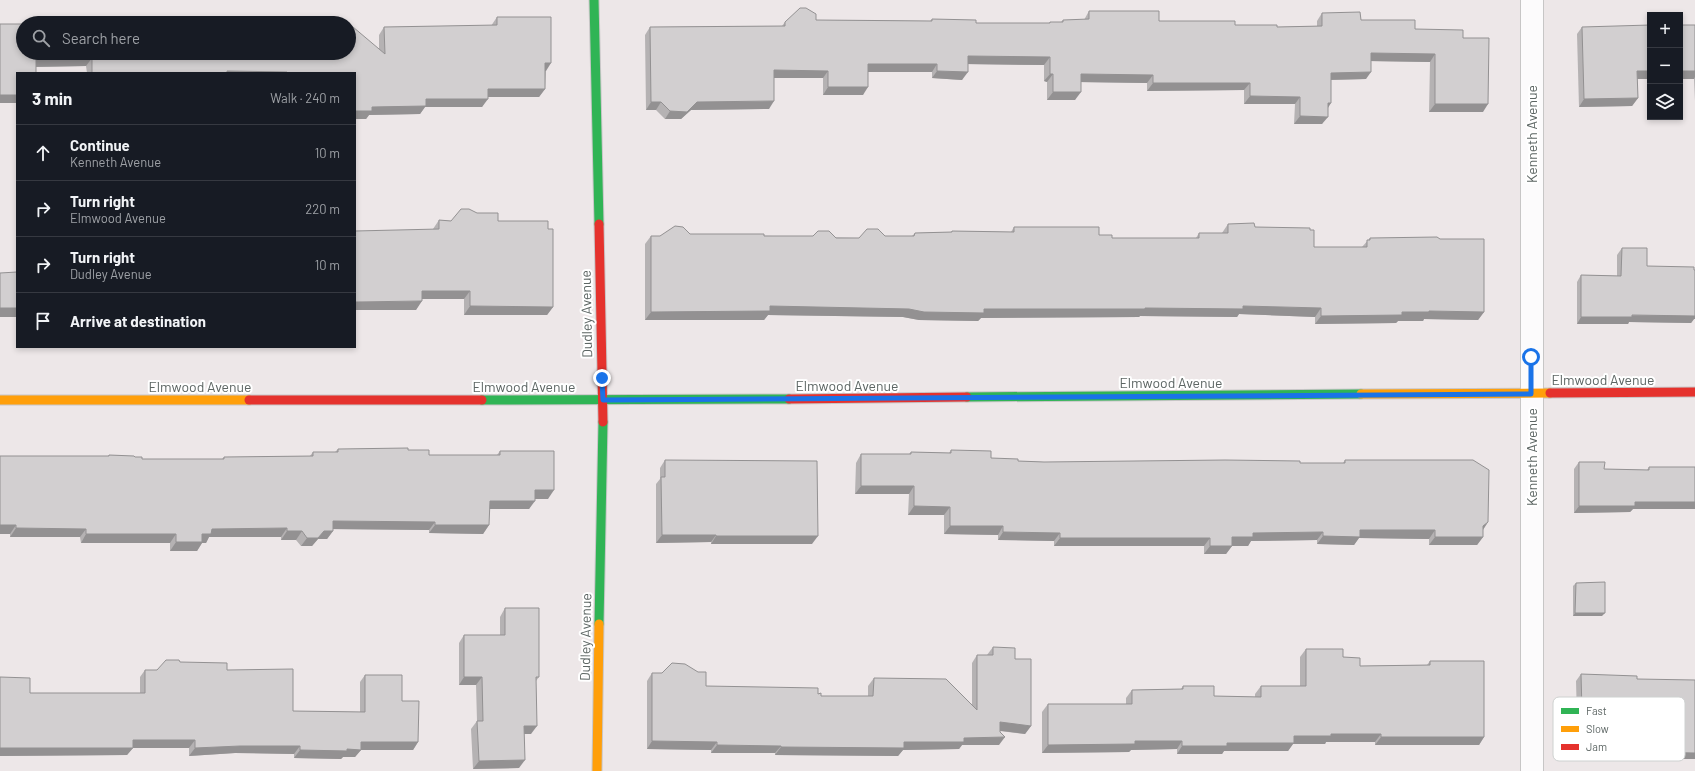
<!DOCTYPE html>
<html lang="en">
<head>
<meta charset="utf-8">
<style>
	body { margin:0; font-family:Barlow,sans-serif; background:#20242c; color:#f1f3f6 }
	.controls { position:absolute; right:12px; top:12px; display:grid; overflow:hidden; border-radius:0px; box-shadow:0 2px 6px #0003 }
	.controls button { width:36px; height:36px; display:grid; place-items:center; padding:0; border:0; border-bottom:1px solid #363941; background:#171b24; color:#f1f3f6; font:20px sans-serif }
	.stop { position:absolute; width:12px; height:12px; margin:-9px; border:3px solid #1a73e8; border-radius:50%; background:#fff }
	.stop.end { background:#1a73e8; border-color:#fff; box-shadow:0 1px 4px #0008 }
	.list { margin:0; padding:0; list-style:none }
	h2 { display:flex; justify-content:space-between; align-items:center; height:52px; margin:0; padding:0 16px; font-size:17px }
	h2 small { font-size:13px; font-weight:400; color:#9ea1a6 }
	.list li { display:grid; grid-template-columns:26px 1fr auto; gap:12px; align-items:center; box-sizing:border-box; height:56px; padding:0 16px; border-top:1px solid #363941 }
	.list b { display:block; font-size:15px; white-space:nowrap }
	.list p { margin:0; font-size:13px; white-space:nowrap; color:#9ea1a6 }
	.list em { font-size:13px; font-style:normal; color:#9ea1a6 }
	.icon { flex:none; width:22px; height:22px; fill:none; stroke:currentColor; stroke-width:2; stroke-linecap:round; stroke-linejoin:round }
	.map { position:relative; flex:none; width:1695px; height:771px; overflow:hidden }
	.search { position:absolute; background:#171b24; box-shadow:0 2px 6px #0003; left:16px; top:16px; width:340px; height:44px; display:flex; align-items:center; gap:10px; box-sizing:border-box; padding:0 14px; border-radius:22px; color:#9ea1a6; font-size:15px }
	.panel { position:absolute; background:#171b24; box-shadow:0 2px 6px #0003; left:16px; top:72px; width:340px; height:276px; border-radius:0px }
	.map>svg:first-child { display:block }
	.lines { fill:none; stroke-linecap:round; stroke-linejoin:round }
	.street-casing { stroke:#c7c6c6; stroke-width:24 }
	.fast-casing { stroke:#c8c6c7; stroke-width:11 }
	.slow-casing { stroke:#c8c6c7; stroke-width:11 }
	.jam-casing { stroke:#c8c6c7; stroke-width:11 }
	.street { stroke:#fcfbfc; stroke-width:22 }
	.fast { stroke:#30b455; stroke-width:9 }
	.slow { stroke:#ff9f0a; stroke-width:9 }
	.jam { stroke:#e5322d; stroke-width:9 }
	.wall { fill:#b5b2b3 }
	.shaded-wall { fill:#939192 }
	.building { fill:#d2cfd0; stroke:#939192 }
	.route { stroke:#1a73e8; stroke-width:5 }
	.labels { text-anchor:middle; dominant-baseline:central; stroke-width:4; stroke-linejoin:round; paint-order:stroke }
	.street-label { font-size:14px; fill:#5d6664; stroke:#fff }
	.key { fill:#fff; stroke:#ced1d0; stroke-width:1 }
	.key-label { font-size:11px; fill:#5d6664 }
</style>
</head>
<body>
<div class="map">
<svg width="1695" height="771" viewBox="0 0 1695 771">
	<rect width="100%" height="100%" fill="#ede7e8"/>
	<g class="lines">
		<defs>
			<path id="street" d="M1532 771V0"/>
			<g id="fast">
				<path d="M594 0 599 224"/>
				<path d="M967 397 1361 394"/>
				<path d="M482 400 789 399"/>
				<path d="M599 624 603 422"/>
			</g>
			<g id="slow">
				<path d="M1361 394 1550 393"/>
				<path d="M0 400H249"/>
				<path d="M597 771 599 624"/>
			</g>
			<g id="jam">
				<path d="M599 224 603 422"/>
				<path d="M1550 393 1695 392"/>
				<path d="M789 399 967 397"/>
				<path d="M249 400H482"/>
			</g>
		</defs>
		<use href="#street" class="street-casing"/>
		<use href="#fast" class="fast-casing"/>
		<use href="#slow" class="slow-casing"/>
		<use href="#jam" class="jam-casing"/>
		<use href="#street" class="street"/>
		<use href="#fast" class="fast"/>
		<use href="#slow" class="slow"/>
		<use href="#jam" class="jam"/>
	</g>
	<g class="wall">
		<path d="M1089 11 1159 21 1235 25 1277 27 1317 26V21L1322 13 1463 38 1483 112H1429L1430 62 1371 61 1366 79 1331 80 1328 108 1322 124H1294L1295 104H1244V90L1147 91V83L1081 82 1075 100H1047V82L1044 81V65L968 64 962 80 932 78V72H868L863 95H823V78H774L769 109 691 110 681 119H665L656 110H646L645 35 650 27 782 26 785 22 816 20 930 21 932 19 976 23H1049L1050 22H1061L1063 20H1084Z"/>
		<path d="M497 17 546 71 545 89 539 97H488L482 107H425L420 114 369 115 366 119 355 73H87L86 66 36 67 17 103H0V24L379 49V35L384 27 491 26Z"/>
		<path d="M1680 25H1695V101L1694 79H1680Z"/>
		<path d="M1582 27 1637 79 1638 98 1632 106 1579 107 1577 34Z"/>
		<path d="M477 213 498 221 548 229 553 307 547 315H464V299H422L416 310 433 229 439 220 451 221Z"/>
		<path d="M1228 224 1255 227 1310 230 1314 247H1362L1370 238 1484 312 1478 320 1424 319 1423 321H1398L1396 323 1315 324V317L1239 314 1237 317 1140 316 1139 317 981 318 978 321 919 320 903 317 768 315 764 320H645V244L651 236H660L690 234 859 238 885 236H912L915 233 951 232 952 231 1011 232 1014 227 1099 235 1112 238H1196L1199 233H1222Z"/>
		<path d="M1622 248 1647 266 1694 319 1691 323 1629 322 1628 324H1577V282L1581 275 1617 276V255Z"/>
		<path d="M338 449 408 450 429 455H497L500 451 548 499H535L529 509H489V525L483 534 429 533V530L333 529V531L327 539H318L312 546H301L296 540H281V537H209L206 543H202L197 551H170V543H81L80 537H10V534H0V456H108L109 455 135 457 142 459H222L224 457 310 456 313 452H335Z"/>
		<path d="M951 450 991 458 1018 461 1044 462 1300 463H1343L1345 460 1488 522 1483 530V537L1477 545H1429V539L1359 538 1354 545 1317 544V540L1251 541 1248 546H1232L1226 554H1204V546H1054V541L998 540V535L944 534V515H908L909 494H855L856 463 861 454H909L911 452 949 453Z"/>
		<path d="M665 460 812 544H711V542L656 543V484L660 479V468Z"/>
		<path d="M1579 462 1604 469 1647 470 1649 467H1695V509H1633L1630 512 1574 513V469Z"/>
		<path d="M1576 583 1602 616H1573V586Z"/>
		<path d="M505 608 539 677 536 681 531 734H524L519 768 473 769 471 729 477 721 476 685H459V643L464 635H500V617Z"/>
		<path d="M993 647 1015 659 1031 726 1025 734 1000 731 999 745H962L959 749 903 750 898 756 775 755V753H711V750L647 749V681L652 673 706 686 818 694 821 696H868V686L874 678 972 704V663L977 655H987Z"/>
		<path d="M1306 649 1343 657 1360 666 1427 665 1430 661 1484 737 1479 745H1375V742H1326L1325 744H1293L1288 751H1224L1222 754H1177V749L1131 750 1129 752 1042 753V712L1048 704H1126V698L1132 690 1181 689 1183 686 1214 696 1255 697V694L1261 686H1300V657Z"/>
		<path d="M180 662 227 670 293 711 360 712V682L365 675 402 701 418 742 413 750H361L355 757H343L341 759 294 758V754L235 753 189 756V748H133L127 755 0 756V677L30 693H140V677L145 670H157Z"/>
		<path d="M1581 674 1637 679 1695 759H1645V757L1578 755 1576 681Z"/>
	</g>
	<g class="shaded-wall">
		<path d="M1371 53 1435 54 1430 62 1366 61Z"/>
		<path d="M968 56 1050 57 1044 65 963 64Z"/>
		<path d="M92 58 86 66 30 67 36 59Z"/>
		<path d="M545 63H551L546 71H540Z"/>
		<path d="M868 64H937L932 72H863Z"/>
		<path d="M774 70 828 71 823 78H769Z"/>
		<path d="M227 71 287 72V73H225Z"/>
		<path d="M937 71 968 72 962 80 932 78Z"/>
		<path d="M1637 71H1650V79H1632Z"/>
		<path d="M1680 71H1695V77L1694 79H1680Z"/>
		<path d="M1371 72 1366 79 1326 80 1331 73Z"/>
		<path d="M1050 74H1053L1047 82 1044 81Z"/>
		<path d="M1081 74 1153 75 1147 83 1075 82Z"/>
		<path d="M1153 83H1250L1244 90 1147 91Z"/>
		<path d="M828 87H868L863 95H823Z"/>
		<path d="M488 89H545L539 97H482Z"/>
		<path d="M1053 92H1081L1075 100H1047Z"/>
		<rect x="0" y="95" width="17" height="8"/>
		<path d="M1250 96 1300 97 1295 104H1244Z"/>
		<path d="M1638 98 1632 106 1579 107 1584 99Z"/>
		<path d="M426 99H488L482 107H425L420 114 369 115 366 119H355V111L372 107Z"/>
		<path d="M774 101 769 109 691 110 681 119H665L670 111 697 102Z"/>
		<path d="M651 102H661L656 110H646Z"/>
		<path d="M1328 103H1331L1326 111Z"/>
		<path d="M1435 104H1488L1483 112H1429Z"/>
		<path d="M1300 116 1328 117 1322 124H1294Z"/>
		<path d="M422 291H470L464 299H416Z"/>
		<path d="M422 301 416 310H355V302Z"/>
		<path d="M470 306 553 307 547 315H464Z"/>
		<path d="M770 306 984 309 1243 306 1321 308 1315 317 1239 314 1237 317 1140 316 1139 317 981 318 978 321 919 320 903 317 768 315 764 320H645L651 312Z"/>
		<rect x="0" y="308" width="17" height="9"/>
		<path d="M1429 311 1484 312 1478 320 1424 319 1423 321H1398L1396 323 1315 324 1321 316Z"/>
		<path d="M1695 314V319H1694L1691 323 1629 322 1628 324H1577L1581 317Z"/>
		<path d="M861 486H914L909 494H855Z"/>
		<path d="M535 490H554L548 499H529Z"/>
		<path d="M490 501H535L529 509H484Z"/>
		<path d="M1635 502H1695V509H1633L1630 512 1574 513 1579 506Z"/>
		<path d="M914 506 950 507 944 515H908Z"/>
		<path d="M333 521 435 522 429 530 327 529Z"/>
		<path d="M1488 522 1482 531 1483 526Z"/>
		<path d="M0 525H16L10 534H0Z"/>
		<path d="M435 525H489L483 534 429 533Z"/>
		<path d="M950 526H1003L998 535 944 534Z"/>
		<path d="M16 528 86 529 80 537H10Z"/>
		<path d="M287 528 281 537H209L206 543H202L197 551H170L176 542 212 529Z"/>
		<path d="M1360 530H1435L1429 539 1359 538 1354 545 1317 544 1323 536Z"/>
		<path d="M287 531H302L296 540H281Z"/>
		<path d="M324 531H333L327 539H318L312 546H301L307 538Z"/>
		<path d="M1003 532 1060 533 1054 541 998 540Z"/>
		<path d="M1323 532 1317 540 1251 541 1248 546H1226L1232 537 1253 533Z"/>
		<path d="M86 534H176L170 543H81Z"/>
		<path d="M662 535H716L711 542 656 543Z"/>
		<path d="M716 536H818L812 544H711Z"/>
		<path d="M1435 537H1483L1477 545H1429Z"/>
		<path d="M1060 538H1210L1204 546H1054Z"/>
		<path d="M1210 546H1232L1226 554H1204Z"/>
		<path d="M1575 613H1605L1602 616H1573Z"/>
		<path d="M464 677H482L476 685H459Z"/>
		<path d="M1000 722 1031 726 1025 734 994 730Z"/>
		<path d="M524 726H537L531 734H518Z"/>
		<path d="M1331 734H1381L1375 742H1326L1325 744H1293L1288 751H1224L1222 754H1177L1182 746 1227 743 1294 736Z"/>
		<path d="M1005 737 999 745H962L959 749 903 750 898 756 775 755 781 747 964 738Z"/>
		<path d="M1381 737H1484L1479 745H1375Z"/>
		<path d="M133 740H195L189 748H133L127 755 0 756V748Z"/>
		<path d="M652 741 717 742 711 750 647 749Z"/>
		<path d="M1135 741H1182L1177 749 1131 750 1129 752 1042 753 1048 745Z"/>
		<path d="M361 742H418L413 750H361L355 757H343L341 759 294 758 300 750 347 749Z"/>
		<path d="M717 745 781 746 775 753H711Z"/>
		<path d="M240 746H300L294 754 235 753 189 756 195 748Z"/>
		<path d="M1583 748 1649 751 1645 757 1578 755Z"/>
		<path d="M1649 752 1695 753V759H1645Z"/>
		<path d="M525 760 519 768 473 769 479 761Z"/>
	</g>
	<g class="building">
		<path d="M800 8H806L816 14V20L932 21V19L976 20V23H1050V22H1063V20L1089 19V11H1159V21H1235V25H1277V27L1322 26V13L1360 12 1361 20H1415V29L1463 30V38H1489L1488 104H1435V54L1371 53V72L1331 73V103H1328V117L1300 116V97L1250 96V83H1153V75L1081 74V92H1053V74H1050V57L968 56V72L937 71V64H868V87H828V71L774 70V101L697 102 687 112 670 111 661 102H651L650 27 785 26V22Z"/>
		<path d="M497 17H551V63H545V89H488V99H426V106L372 107V111H355V73H287V72L227 71V73H92V58L36 59V73H17V95H0V24H23V53H349V27H353L385 54 384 27 497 25Z"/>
		<rect x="212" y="20" width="69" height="3"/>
		<path d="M1650 25V71H1637L1638 98 1584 99 1582 27Z"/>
		<rect x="1680" y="25" width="15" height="46"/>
		<path d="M461 209H469L477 213H498V221H548V229H553V307L470 306V291H422V301L355 302V231L439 229V220L451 221Z"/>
		<path d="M1254 223 1255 227 1310 228V230H1314V247H1367V240H1370V238L1437 237 1440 239H1484V312L1429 311V312H1402V315L1321 316V308L1243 306V309L1145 308V309H984V313L924 312 909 309 770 306V311L651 312V236H660L675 226 683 227 690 234H764V236H813L818 231H829L836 238H859L867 229H878L885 236H914L915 233 952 232V231L1014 232V227H1099V235H1112V238H1199V233H1228V224Z"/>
		<path d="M1622 248H1647V266L1694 267V270H1695V316L1632 315V317H1581V275L1621 276Z"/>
		<path d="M17 272V308H0V273Z"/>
		<path d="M408 448V450H429V455H500V451H554V490H535V501H490L489 525H435V522L333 521V531H324L318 538H307L302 531H287V528L212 529 211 534H202V542H176V534H86V529L16 528V525H0V456H109V455L134 456 135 457H142V459H224V457L313 456V452H338V449Z"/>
		<path d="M951 450 991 451V458L1018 459V461L1044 462 1225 460 1300 461V463H1345V460H1473L1489 470 1488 522 1483 526V537H1435V530H1360V537L1323 536V532L1253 533V537H1232V546H1210V538H1060V533L1003 532V526H950V507L914 506V486H861V454H911V452L951 453Z"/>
		<path d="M665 460 817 461 818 536H716V535H662L661 477H665Z"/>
		<path d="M1579 462H1605L1604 469 1649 470V467H1695V502H1635V506H1579Z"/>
		<path d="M1605 582V613H1575L1576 583Z"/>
		<path d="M505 608H539V677H536L537 726H524L525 760 479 761 477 721H483L482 677H464V635H505Z"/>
		<path d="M993 647 1015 648V659H1031V726L1000 722V732L1005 737 964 738V742H904V748L781 747V746L717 745V742L652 741V673H662L672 663 685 664 698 672H706V686L818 688V694L821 693V696H873L874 678 946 679 977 710V655H993Z"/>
		<path d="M1306 649H1343V657L1360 658V666L1430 665V661H1484V737H1381V734H1331V736H1294V743H1227V746H1182V741H1135V744L1048 745V704H1132V690L1183 689V686H1214V696L1261 697V686H1306Z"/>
		<path d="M166 660H179L180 662 227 663V670L293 669V711L365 712V675H402V701H419L418 742H361V750L347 749V751L300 750V746H240L195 748V740H133V748H0V677L30 678V693H145V670H157Z"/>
		<path d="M1581 674 1637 676V679L1695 680V753L1649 752V751L1583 748Z"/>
	</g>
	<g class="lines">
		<path class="route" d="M602 378 603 400 1531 394V357"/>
	</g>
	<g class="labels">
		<g class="street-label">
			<text transform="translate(1531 134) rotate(-90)">Kenneth Avenue</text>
			<text transform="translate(586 314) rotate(-91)">Dudley Avenue</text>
			<text x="1603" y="379">Elmwood Avenue</text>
			<text x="1171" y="382">Elmwood Avenue</text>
			<text x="847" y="385">Elmwood Avenue</text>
			<text x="200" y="386">Elmwood Avenue</text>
			<text x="524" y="386">Elmwood Avenue</text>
			<text transform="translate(1531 457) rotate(-90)">Kenneth Avenue</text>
			<text transform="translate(585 637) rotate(-89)">Dudley Avenue</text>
		</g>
	</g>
	<rect x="1553" y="697" width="132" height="64" rx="6" class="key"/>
	<rect x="1561" y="708" width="18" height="6" fill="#30b455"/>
	<rect x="1561" y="726" width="18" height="6" fill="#ff9f0a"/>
	<rect x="1561" y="744" width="18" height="6" fill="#e5322d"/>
	<g class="key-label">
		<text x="1586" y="715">Fast</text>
		<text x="1586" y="733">Slow</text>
		<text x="1586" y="751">Jam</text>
	</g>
</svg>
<div class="controls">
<button>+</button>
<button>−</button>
<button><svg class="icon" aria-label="layers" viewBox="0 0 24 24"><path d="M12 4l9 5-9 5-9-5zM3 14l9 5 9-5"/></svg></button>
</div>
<div class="stop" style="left:1531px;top:357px"></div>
<div class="stop end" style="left:602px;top:378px"></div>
<div class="search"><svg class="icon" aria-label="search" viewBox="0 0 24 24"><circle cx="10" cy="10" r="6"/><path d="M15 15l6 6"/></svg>Search here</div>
<section class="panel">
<h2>3 min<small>Walk · 240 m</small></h2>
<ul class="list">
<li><svg class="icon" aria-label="ahead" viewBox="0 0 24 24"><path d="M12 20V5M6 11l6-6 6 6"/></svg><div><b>Continue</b><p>Kenneth Avenue</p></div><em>10 m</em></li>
<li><svg class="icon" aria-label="right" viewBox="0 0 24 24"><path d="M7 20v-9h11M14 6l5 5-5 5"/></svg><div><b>Turn right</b><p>Elmwood Avenue</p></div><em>220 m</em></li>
<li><svg class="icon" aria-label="right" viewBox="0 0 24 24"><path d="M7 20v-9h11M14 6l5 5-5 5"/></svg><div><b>Turn right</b><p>Dudley Avenue</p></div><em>10 m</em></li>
<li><svg class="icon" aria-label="arrive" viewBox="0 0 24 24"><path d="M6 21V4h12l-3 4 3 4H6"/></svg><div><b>Arrive at destination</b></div></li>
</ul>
</section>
</div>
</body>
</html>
